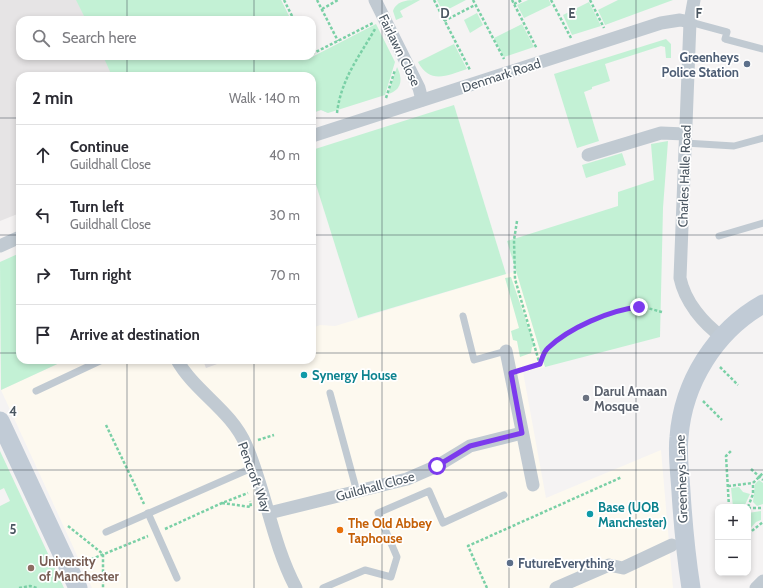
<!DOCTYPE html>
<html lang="en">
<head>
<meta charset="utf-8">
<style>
	body { margin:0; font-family:Cabin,sans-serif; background:#f2f2f3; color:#2b2b33 }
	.controls { position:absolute; right:12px; bottom:12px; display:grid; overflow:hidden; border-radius:8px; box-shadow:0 2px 6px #0003 }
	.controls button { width:36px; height:36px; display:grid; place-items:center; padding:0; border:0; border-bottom:1px solid #e1e1e2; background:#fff; color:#2b2b33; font:20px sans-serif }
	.stop { position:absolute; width:12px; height:12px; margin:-9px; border:3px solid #7c3aed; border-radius:50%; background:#fff }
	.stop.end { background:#7c3aed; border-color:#fff; box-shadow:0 1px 4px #0008 }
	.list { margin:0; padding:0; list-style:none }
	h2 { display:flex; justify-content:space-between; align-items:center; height:52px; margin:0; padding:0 16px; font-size:17px }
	h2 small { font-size:13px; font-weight:400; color:#7c7c81 }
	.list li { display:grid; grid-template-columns:26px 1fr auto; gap:12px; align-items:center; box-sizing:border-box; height:60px; padding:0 16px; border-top:1px solid #e1e1e2 }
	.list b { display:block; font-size:15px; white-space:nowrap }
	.list p { margin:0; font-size:13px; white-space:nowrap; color:#7c7c81 }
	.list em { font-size:13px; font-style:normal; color:#7c7c81 }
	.icon { flex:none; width:22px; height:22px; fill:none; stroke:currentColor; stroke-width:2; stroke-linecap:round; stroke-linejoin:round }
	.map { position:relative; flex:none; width:763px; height:588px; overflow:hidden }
	.search { position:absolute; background:#fff; box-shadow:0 2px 6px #0003; left:16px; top:16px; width:300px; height:44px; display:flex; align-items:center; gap:10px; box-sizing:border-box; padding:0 14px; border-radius:12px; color:#7c7c81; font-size:15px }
	.panel { position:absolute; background:#fff; box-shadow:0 2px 6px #0003; left:16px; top:72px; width:300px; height:292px; border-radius:12px }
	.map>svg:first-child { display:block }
	.commercial { fill:#fdf9ef }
	.education { fill:#e6e4e5 }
	.green { fill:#c3f1d5 }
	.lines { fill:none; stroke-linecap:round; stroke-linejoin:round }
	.path { stroke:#7ad0a6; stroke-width:2.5; stroke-dasharray:3 2; stroke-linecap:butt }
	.lane { stroke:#c1cad2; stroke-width:7 }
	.street { stroke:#c1cad2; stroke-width:13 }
	.secondary { stroke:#c1cbd6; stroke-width:19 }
	.route { stroke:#7c3aed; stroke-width:5 }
	.grid { fill:none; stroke:#4a5661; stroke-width:1; stroke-opacity:0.55 }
	.service-dot { fill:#5c6f8a; stroke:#fff; stroke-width:1.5 }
	.culture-dot { fill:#0f9aa8; stroke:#fff; stroke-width:1.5 }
	.worship-dot { fill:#6b7280; stroke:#fff; stroke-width:1.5 }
	.food-dot { fill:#e8710a; stroke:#fff; stroke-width:1.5 }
	.education-dot { fill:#8d6e63; stroke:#fff; stroke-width:1.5 }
	.labels { text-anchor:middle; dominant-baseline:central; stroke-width:3.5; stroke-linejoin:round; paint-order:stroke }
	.street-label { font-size:13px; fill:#4a5661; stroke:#fff }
	.service-label { font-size:13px; font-weight:bold; fill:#4e5e75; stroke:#fff; text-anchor:end }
	.culture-label { font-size:13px; font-weight:bold; fill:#0d838f; stroke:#fff; text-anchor:start }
	.worship-label { font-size:13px; font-weight:bold; fill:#5b616d; stroke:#fff; text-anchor:start }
	.food-label { font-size:13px; font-weight:bold; fill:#c56008; stroke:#fff; text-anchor:start }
	.education-label { font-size:13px; font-weight:bold; fill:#785e54; stroke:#fff; text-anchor:start }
	.grid-label { font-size:13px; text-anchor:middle; font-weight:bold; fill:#4a5661; stroke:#fff; stroke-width:3.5; stroke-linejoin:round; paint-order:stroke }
</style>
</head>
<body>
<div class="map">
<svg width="763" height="588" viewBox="0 0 763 588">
	<rect width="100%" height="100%" fill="#f5f3f3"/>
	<path class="commercial" d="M517 271 545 367 523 372 546 498 661 450 673 588H92L1 390 66 360H203L206 368 228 360H312V328L320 325 335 326Z"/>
	<g class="education">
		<path d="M0 0H281L291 20H20V56H309L328 113 321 110 312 113V76H20V213L0 221Z"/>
		<path d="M203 360H228L206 368Z"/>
	</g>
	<g class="green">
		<path d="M76 0H281L291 20H86Z"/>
		<path d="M420 0 400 11 403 17 396 20 393 11C397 0 408 0 420 0Z"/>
		<path d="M437 0H466L443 12Z"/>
		<path d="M528 0H549L551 5 524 18 517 5Z"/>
		<path d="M618 0H673L605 25 598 10Z"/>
		<path d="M589 2 601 26 572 35 563 15Z"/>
		<path d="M477 13 483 25 470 33 464 20Z"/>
		<path d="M376 24 395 62 385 95 328 113 321 110 312 113V76H112L103 56H309L310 58Z"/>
		<path d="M522 24 534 47 504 57 494 38Z"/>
		<path d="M666 39 671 44V58H666L665 47 661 46 605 64 610 81 592 87V89L584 92 599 141 577 148 554 74Z"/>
		<path d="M454 44 467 69C448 75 430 85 418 62Z"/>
		<path d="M397 67C403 79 402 90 388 94Z"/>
		<path d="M454 105 506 274 358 318 312 172V150Z"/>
		<path d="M668 141 663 208 660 337 545 367 507 241 618 206V192L654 180 651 144Z"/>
		<path d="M622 153 626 165 586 178 582 165Z"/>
		<path d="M20 253V360H66L1 390 0 262Z"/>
		<path d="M511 277 535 347H532L531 353 520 357 517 341 513 340 511 331 519 328 505 278Z"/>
		<path d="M0 451 64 588H0V506L10 501 4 488 0 490Z"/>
		<path d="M759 480 763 483V504L757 506 753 502 755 484Z"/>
		<path d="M739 487 743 492 750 494 744 507H733L731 488Z"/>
		<path d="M761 511V520L756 522 748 531V513Z"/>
	</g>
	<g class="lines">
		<g class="path">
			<path d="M284 0 294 20"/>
			<path d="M317 0 338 41"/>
			<path d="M434 0 470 70"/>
			<path d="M473 0 504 59"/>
			<path d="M512 0 537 49"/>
			<path d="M551 0 571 38"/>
			<path d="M590 0 604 28"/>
			<path d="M514 4 522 0"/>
			<path d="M322 9 338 0"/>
			<path d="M444 21 475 5"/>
			<path d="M312 54 373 23"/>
			<path d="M386 98 395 70"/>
			<path d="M337 113C341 79 359 57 375 29"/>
			<path d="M517 221 514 240 515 279 540 365 523 369"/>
			<path d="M540 364C542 360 543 354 546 350 556 334 619 307 638 307 646 307 654 310 662 312"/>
			<path d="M720 367 738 385"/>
			<path d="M703 401 722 420"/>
			<path d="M106 425 144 504"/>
			<path d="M258 440 274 435"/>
			<path d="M751 469 763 480"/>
			<path d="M728 486 753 483"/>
			<path d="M222 503 251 507 250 501"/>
			<path d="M729 507 726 456 732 450"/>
			<path d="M748 507 753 494V483L763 473"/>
			<path d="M748 508H763"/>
			<path d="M68 526 103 554V588"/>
			<path d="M165 529 222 503 248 493"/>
			<path d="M748 534 763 522"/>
			<path d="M82 563 148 536"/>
			<path d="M19 588 30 586 37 588"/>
			<path d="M487 588 468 546 622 477"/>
		</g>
		<g class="lane">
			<path d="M690 22 727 32 725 39 763 49"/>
			<path d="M685 143 734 146 763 138"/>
			<path d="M719 236 763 223"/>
			<path d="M463 316 474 360 506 351"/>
			<path d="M36 391 102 360"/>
			<path d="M330 393 357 492"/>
			<path d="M148 513 177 578"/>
			<path d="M106 532 254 467"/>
			<path d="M323 588 365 570 391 577 397 557 378 513 429 491 443 523 504 495"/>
		</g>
		<g class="street">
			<path d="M375 0 419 88 422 100"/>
			<path d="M694 0 690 22 680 278C685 302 703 323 722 337"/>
			<path d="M312 136 661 23 680 20 690 22"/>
			<path d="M588 155 661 133 685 134"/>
			<path d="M0 246 20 237"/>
			<path d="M506 351 533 485"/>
			<path d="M177 360C195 392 231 410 246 445 266 491 272 543 296 588"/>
			<path d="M269 513 407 479 437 466 470 446 522 433"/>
			<path d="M556 588 609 565 623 568 672 545"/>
			<path d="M756 588 763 581"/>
		</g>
		<g class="secondary">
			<path d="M0 421 78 588"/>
			<path d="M691 588C686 556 683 524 681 492 680 474 677 455 679 437 683 383 715 331 763 304"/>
		</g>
	</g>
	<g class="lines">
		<path class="route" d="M437 466 470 446 522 433 511 373 540 364C542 359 544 351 548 348 569 328 610 310 639 307"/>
	</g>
	<path class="grid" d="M127 0V20M254 0V20M382 0V588M509 0V588M636 0V588M127 56V76M254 56V76M0 118H20M312 118H763M0 235H20M312 235H763M0 353H20M312 353H763M127 360V588M254 360V588M0 470H763"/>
	<g class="service-dot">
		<circle cx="747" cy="64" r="4"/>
		<circle cx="510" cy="563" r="4"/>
	</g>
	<g class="culture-dot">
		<circle cx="304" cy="375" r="4"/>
		<circle cx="590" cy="514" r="4"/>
	</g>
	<circle class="worship-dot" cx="586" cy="398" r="4"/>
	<circle class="food-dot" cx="340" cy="530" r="4"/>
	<circle class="education-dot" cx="31" cy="568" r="4"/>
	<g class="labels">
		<g class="street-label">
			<text transform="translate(400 50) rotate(64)">Fairlawn Close</text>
			<text transform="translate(501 75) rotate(-18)">Denmark Road</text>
			<text transform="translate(684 176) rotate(-88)">Charles Halle Road</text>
			<text transform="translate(255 477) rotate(70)">Pencroft Way</text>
			<text transform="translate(681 479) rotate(-92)">Greenheys Lane</text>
			<text transform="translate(375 486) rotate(-15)">Guildhall Close</text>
		</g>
		<g class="service-label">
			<text x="739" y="57">Greenheys<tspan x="739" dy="15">Police Station</tspan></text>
			<text x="518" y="563" text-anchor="start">FutureEverything</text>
		</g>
		<g class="culture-label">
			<text x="312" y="375">Synergy House</text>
			<text x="598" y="507">Base (UOB<tspan x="598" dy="15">Manchester)</tspan></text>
		</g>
		<g class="worship-label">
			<text x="594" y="391">Darul Amaan<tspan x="594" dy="15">Mosque</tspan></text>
		</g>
		<g class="food-label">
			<text x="348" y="523">The Old Abbey<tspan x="348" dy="15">Taphouse</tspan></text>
		</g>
		<g class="education-label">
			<text x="39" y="561">University<tspan x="39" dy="15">of Manchester</tspan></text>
		</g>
	</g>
	<g class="grid-label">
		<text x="445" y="18">D</text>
		<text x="572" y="18">E</text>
		<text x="699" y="18">F</text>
		<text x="13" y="416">4</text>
		<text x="13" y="534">5</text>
	</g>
</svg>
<div class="controls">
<button>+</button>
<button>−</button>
</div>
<div class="stop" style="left:437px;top:466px"></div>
<div class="stop end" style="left:639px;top:307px"></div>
<div class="search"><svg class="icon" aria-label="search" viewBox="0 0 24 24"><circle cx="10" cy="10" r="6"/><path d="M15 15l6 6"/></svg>Search here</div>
<section class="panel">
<h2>2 min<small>Walk · 140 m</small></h2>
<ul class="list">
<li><svg class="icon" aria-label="ahead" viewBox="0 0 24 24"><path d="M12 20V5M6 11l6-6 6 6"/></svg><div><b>Continue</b><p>Guildhall Close</p></div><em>40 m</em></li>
<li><svg class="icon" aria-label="left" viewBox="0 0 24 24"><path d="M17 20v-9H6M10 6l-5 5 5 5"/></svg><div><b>Turn left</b><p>Guildhall Close</p></div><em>30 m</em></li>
<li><svg class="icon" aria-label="right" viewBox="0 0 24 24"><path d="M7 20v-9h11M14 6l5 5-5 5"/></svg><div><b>Turn right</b></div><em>70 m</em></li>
<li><svg class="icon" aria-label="arrive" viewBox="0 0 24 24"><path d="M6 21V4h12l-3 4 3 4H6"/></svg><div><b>Arrive at destination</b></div></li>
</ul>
</section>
</div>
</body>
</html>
